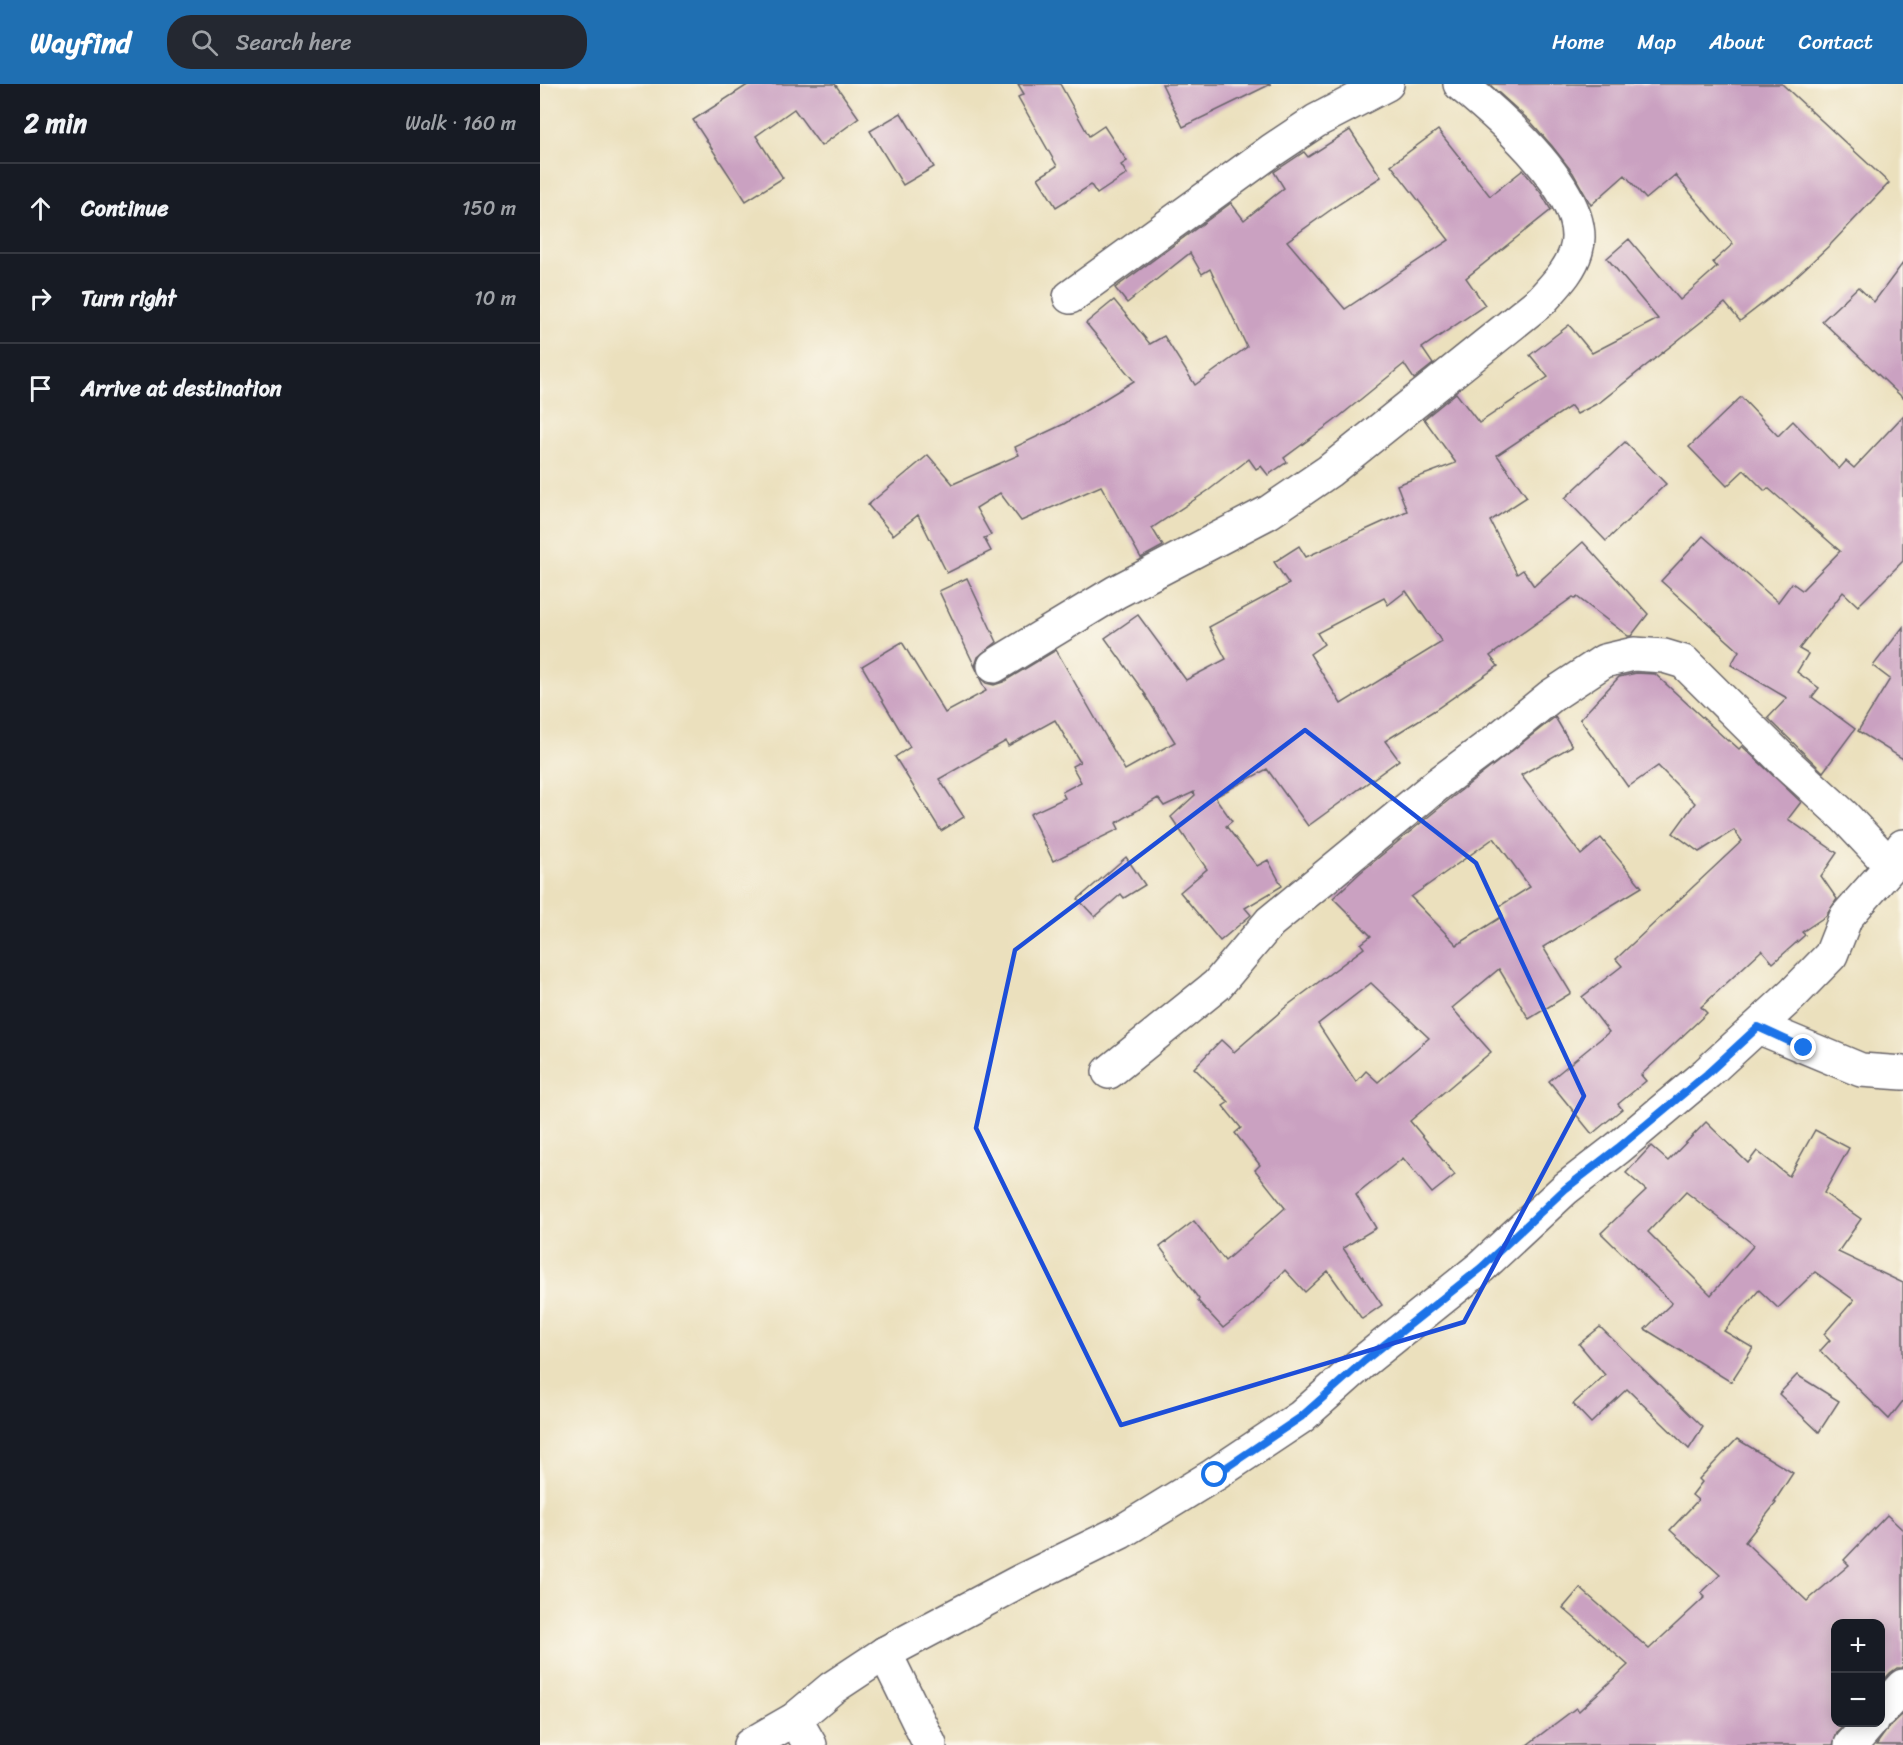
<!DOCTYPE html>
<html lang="en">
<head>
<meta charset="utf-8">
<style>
	body { margin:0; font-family:Sriracha,sans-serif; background:#242831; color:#f1f3f6 }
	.controls { position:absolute; right:18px; bottom:18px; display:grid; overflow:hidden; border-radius:12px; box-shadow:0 3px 15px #0003 }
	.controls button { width:54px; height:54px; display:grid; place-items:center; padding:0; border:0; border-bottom:2px solid #363941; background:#171b24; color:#f1f3f6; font:30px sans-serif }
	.stop { position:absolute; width:18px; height:18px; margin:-14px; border:4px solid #1a73e8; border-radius:50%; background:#fff }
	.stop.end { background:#1a73e8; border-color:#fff; box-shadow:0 2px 6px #0008 }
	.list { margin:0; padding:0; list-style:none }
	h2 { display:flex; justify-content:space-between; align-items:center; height:78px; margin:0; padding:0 24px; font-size:26px }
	h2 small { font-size:20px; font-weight:400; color:#9ea1a6 }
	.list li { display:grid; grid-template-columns:39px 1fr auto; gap:18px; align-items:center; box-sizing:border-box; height:90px; padding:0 24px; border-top:2px solid #363941 }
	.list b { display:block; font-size:22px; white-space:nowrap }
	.list em { font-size:20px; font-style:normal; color:#9ea1a6 }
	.icon { flex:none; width:33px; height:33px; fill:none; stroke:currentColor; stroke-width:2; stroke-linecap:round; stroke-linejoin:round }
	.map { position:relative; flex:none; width:1363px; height:1661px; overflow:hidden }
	header { display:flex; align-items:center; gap:36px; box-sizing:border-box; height:84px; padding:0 30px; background:#1f6fb2; color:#fff }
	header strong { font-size:28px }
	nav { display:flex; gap:33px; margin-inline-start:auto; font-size:21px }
	.search { width:420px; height:54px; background:#242831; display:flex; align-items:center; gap:15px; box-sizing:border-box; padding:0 21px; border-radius:24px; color:#9ea1a6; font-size:22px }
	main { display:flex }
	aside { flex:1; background:#171b24 }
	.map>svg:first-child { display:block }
	.building { fill:#caa1c1; fill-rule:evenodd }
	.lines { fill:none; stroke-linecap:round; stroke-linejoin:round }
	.minor-casing { stroke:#686468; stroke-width:36 }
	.minor { stroke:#fff; stroke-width:33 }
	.route { stroke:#1a73e8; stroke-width:8 }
	.marked { fill:none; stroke:#1d4ed8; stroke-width:4.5; stroke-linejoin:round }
</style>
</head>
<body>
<header>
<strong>Wayfind</strong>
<div class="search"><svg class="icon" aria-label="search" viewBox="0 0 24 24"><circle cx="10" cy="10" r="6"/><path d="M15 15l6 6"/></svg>Search here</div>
<nav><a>Home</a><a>Map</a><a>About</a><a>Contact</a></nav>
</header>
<main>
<aside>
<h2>2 min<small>Walk · 160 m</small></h2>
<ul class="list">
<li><svg class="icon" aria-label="ahead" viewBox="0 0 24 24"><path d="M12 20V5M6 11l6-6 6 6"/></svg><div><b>Continue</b></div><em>150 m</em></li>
<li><svg class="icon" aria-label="right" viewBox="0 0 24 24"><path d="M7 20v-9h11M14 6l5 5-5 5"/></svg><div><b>Turn right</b></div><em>10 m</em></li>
<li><svg class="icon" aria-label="arrive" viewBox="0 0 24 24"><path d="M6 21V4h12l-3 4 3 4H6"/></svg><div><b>Arrive at destination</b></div></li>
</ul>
</aside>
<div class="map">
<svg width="1363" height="1661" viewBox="0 0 1363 1661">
	<rect width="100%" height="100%" fill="#fbf7ec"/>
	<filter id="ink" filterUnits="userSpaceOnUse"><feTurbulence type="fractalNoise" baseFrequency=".0167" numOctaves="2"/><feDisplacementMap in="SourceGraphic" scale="12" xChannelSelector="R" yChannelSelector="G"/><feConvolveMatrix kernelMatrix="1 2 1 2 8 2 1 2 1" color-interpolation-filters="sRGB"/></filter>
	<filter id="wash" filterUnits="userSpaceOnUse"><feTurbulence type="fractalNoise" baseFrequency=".008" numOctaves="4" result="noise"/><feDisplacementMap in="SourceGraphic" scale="24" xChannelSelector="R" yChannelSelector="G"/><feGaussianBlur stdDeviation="1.35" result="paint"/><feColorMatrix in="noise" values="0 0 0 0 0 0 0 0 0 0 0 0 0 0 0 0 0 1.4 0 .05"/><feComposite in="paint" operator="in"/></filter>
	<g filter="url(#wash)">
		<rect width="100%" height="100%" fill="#ebe0bd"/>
		<g id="blocks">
			<g class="building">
				<path d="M209 0H295L319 34 281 62 254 25 216 52 243 94 206 117 153 36Z"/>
				<path d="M478 0H520L549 52 564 42 587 77 581 81 587 90 557 110 551 101 516 123 498 94 517 82 478 13 484 10Z"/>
				<path d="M622 0H731L643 43Z"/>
				<path d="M949 0H1242L1349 99 1291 160 1248 200 1200 237 1185 219 1060 318 1037 330 1031 322 957 371 987 413 950 437 977 490 983 486 994 502 1043 458 1108 530 1091 552H1088L1037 513 1035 515 1033 513 950 572 958 582 895 626 845 657 859 676 768 742 727 685 675 713 692 737 686 742 717 782 728 776 742 802 705 824 711 831 680 857 640 808 667 785 631 733 655 711 654 708 624 722 618 714 576 739 579 745 513 777 490 730 525 714 522 708 541 698 532 682 540 678 515 636 468 662 466 657 399 695 424 733 401 747 355 673 370 663 322 582 362 558 405 629 446 607 439 593 446 599 454 601 463 598 516 566 585 686 635 658 605 611H606L565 554 598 531 646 596 686 575 669 543 749 500 734 478 759 462 766 473 867 427 857 401 916 379 884 335 916 309 939 339 1008 293 990 271 1029 241 1052 269 1118 235 1067 174 1089 155 1140 216 1177 183 1173 178 1193 160 1135 91 1106 115 1085 91 1051 121 1033 89 1012 62 991 38ZM866 507 902 558 801 620 770 570 784 560 777 549 844 514 848 521Z"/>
				<path d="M361 29 394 83 363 101 330 47Z"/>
				<path d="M810 46 841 93 799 120 747 157 805 225 909 156 851 81 898 46 950 112 983 86 1001 109 1011 126 926 194 945 221 882 264 893 280 874 295 864 280 794 337 744 374 747 378 728 391 721 382 716 385 709 375 669 406 612 444 623 462 601 474 561 402 481 437 460 409 436 424 451 451 444 454 451 467 407 489 378 431 353 451 328 421 388 371 413 400 479 371 475 363 524 340 594 297 546 239 574 216 610 260 624 252 655 301 707 263 670 185 662 190 650 169 587 219 575 204 691 119 704 136 744 104 734 88 764 68 768 73Z"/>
				<path d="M1363 179V314L1282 237 1318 203 1334 218Z"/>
				<path d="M1201 313 1238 352 1253 337 1299 385 1306 377 1314 384 1363 332V477L1318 522 1303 508 1259 565 1268 570 1257 588 1279 604 1272 613 1315 645 1283 688 1228 634 1247 614 1191 581 1199 567 1121 497 1163 452 1238 518 1252 499 1262 506 1300 467 1228 404 1225 407 1204 386 1187 402 1149 363Z"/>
				<path d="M1085 358 1126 400 1066 457 1025 414Z"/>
				<path d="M427 494 457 558 438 573 435 582 437 587 399 507Z"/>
				<path d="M1363 543V675L1318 647 1350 595 1333 582Z"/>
				<path d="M1096 589 1115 590 1188 657 1189 656 1199 665 1202 662 1261 718 1248 735 1297 769 1281 792 1297 815 1286 832 1262 848 1265 851 1233 879 1222 866 1161 923 1167 929 1101 991 1106 997 1078 1020 1082 1025 1052 1050 1009 997 1069 948 1042 913 1082 882 1076 875 1202 757 1194 746 1159 768 1133 749 1155 719 1118 682 1088 703 1040 635 1079 593Z"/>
				<path d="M1015 633 1032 662 981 691 1041 771 1061 754 1102 803 1003 863 1031 909 989 935 959 885 912 924 951 968 870 1037 915 1091 892 1109 863 1074 816 1111 836 1144 803 1164 842 1221 822 1235 788 1187 765 1208 745 1186 712 1221 683 1244 658 1217 659 1215 620 1163 654 1137 685 1177 745 1124 715 1086 720 1081 695 1049 701 1044 683 1022 689 1018 654 984 681 956 694 968 748 921 824 864 821 860 831 852 793 814 821 788 910 715ZM954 754 990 803 958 823 963 832 917 861 871 813ZM831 899 889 954 838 998 826 987 816 998 778 940Z"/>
				<path d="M586 773 605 801 584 814 581 810 555 833 538 815Z"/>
				<path d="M1166 1038 1208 1079 1217 1067 1249 1092 1275 1046 1309 1064 1284 1109 1321 1135 1298 1168 1363 1199V1317L1349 1335 1280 1267 1290 1256 1284 1250 1314 1216 1275 1188 1238 1224 1219 1206 1184 1247 1213 1264 1191 1298 1105 1245 1132 1219 1061 1149 1106 1106 1086 1089 1111 1062 1128 1077ZM1146 1108 1214 1161 1171 1211 1108 1148Z"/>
				<path d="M1060 1243 1163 1343 1149 1365 1087 1305 1051 1339 1033 1320 1065 1291 1039 1260Z"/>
				<path d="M1257 1291 1299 1317 1279 1348 1239 1310Z"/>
				<path d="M1197 1355 1253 1389 1234 1418 1236 1419 1205 1458 1267 1517 1309 1481 1304 1476 1347 1431 1363 1446V1584H1357L1350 1589 1341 1599V1539H1296V1638H1306L1297 1649 1293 1661H987L1036 1624 1039 1627 1088 1581 1023 1524 1040 1504 1109 1565 1165 1513 1161 1509 1180 1491 1130 1446 1158 1416 1152 1411 1162 1398 1159 1395Z"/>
				<path d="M1363 1630V1661H1336L1349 1643Z"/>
			</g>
		</g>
	</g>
	<g filter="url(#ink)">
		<use href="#blocks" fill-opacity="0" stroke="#686468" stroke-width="1.5"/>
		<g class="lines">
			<defs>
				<g id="minor">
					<path d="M530 213 731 67 776 37 847 0"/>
					<path d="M454 582 576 508 729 428 789 387 1002 216C1015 201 1030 187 1036 167 1053 112 958 31 920 0"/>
					<path d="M1218 943 1321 986 1363 989"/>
					<path d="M569 988 677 901 730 838 898 700 957 656 1011 612 1064 577 1094 570 1124 572 1144 578 1244 677 1304 732 1351 782"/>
					<path d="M345 1569 390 1661"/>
					<path d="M1340 1627 1363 1602"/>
					<path d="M255 1635 270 1661"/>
					<path d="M210 1661 255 1635 292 1604 345 1569 479 1498 581 1448 674 1391 761 1333 824 1277 941 1183 1025 1105 1078 1064 1167 989 1252 911 1291 871 1306 833 1351 782 1363 762"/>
					<path d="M1311 1661 1331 1638"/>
				</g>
			</defs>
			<use href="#minor" class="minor-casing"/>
			<use href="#minor" class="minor"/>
		</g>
	</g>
	<g class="lines" filter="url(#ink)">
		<path class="route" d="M675 1391 761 1333 824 1277 941 1184 1025 1105 1078 1064 1167 990 1218 943 1264 964"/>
	</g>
	<path class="marked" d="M765 646 936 779 1044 1012 924 1238 581 1341 436 1044 475 866Z"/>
</svg>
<div class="controls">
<button>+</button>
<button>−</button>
</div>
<div class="stop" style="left:675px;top:1391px"></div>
<div class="stop end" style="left:1264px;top:964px"></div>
</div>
</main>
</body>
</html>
